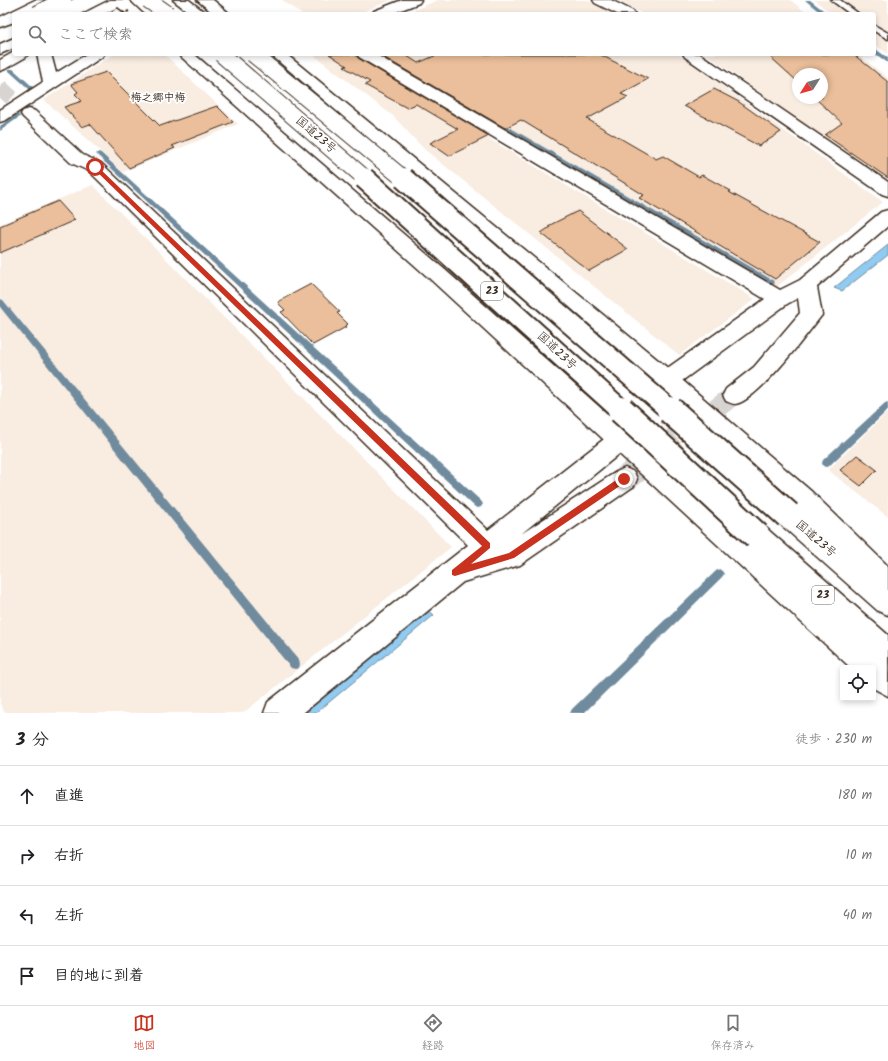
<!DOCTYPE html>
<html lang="ja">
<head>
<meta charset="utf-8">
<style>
	body { margin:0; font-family:Kalam,"Klee One",sans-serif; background:#f2f2f2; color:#202124 }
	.controls { position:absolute; right:12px; bottom:12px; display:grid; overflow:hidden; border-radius:4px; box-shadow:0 2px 6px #0003 }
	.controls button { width:36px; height:36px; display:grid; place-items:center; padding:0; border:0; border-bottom:1px solid #e0e0e0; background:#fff; color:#202124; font:20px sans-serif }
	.compass { position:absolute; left:792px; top:68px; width:36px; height:36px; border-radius:50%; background:#fff; box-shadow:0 2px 6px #0003; rotate:233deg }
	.stop { position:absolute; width:12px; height:12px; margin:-9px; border:3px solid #c8321e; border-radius:50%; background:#fff }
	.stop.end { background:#c8321e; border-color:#fff; box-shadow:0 1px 4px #0008 }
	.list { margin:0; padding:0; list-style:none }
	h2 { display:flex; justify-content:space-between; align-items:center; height:52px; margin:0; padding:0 16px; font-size:17px }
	h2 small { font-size:13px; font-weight:400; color:#757577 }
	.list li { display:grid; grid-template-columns:26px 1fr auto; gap:12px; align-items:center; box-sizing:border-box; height:60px; padding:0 16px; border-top:1px solid #e0e0e0 }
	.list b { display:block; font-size:15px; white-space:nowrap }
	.list em { font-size:13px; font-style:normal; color:#757577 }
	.icon { flex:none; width:22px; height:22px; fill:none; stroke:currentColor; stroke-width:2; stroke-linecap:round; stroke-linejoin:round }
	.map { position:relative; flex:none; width:888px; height:713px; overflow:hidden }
	.search { position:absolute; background:#fff; box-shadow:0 2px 6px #0003; left:12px; right:12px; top:12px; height:44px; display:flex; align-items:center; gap:10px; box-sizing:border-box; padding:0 14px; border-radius:4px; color:#757577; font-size:15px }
	.sheet { height:292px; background:#fff }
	nav { display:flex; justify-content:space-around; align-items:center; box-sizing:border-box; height:56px; border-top:1px solid #e0e0e0; background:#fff; font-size:11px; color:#757577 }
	nav a { display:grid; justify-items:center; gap:2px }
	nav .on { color:#c8321e }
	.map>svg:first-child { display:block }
	.built { fill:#f9ece1; fill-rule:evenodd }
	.water { fill:#91cbf1; stroke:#6f8b9d }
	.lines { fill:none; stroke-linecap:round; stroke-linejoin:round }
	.stream { fill:#6f8b9d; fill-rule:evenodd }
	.building { fill:#ebbf9b; stroke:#3b2a1e }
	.minor-tunnel-far2 { stroke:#d8d4d2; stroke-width:16; stroke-dasharray:16 8; stroke-linecap:butt }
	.minor-tunnel-far1 { stroke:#d8d4d2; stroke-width:20; stroke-dasharray:20 10; stroke-linecap:butt }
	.minor-tunnel { stroke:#d8d4d2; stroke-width:26; stroke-dasharray:26 14; stroke-linecap:butt }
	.service-casing { stroke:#3b2a1e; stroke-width:3 }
	.minor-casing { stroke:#3b2a1e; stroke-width:3 }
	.trunk-casing { stroke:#3b2a1e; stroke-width:3 }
	.motorway-casing { stroke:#3b2a1e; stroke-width:3 }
	.service { fill:#fff; fill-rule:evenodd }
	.minor { fill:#fff; fill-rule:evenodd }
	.trunk { fill:#fff; fill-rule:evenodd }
	.motorway { fill:#fff; fill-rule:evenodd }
	.trunk-bridge-far2-casing { stroke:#3b2a1e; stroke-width:18; stroke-linecap:butt }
	.trunk-bridge-far1-casing { stroke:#3b2a1e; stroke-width:24; stroke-linecap:butt }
	.trunk-bridge-casing { stroke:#3b2a1e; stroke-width:30; stroke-linecap:butt }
	.motorway-bridge-casing { stroke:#3b2a1e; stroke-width:18; stroke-linecap:butt }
	.path-bridge { stroke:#3b2a1e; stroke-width:2; stroke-dasharray:3 2; stroke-linecap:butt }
	.trunk-bridge-far2 { stroke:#fff; stroke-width:16 }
	.trunk-bridge-far1 { stroke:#fff; stroke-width:20 }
	.trunk-bridge { stroke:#fff; stroke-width:26 }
	.motorway-bridge { stroke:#fff; stroke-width:16 }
	.route { fill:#c8321e }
	.labels { text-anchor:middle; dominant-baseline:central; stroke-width:3.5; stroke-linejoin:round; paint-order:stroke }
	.far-neighbourhood-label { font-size:11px; font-weight:bold; fill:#3b2a1e; stroke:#fff }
	.shield { fill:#fff; stroke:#766a62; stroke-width:1 }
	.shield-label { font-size:11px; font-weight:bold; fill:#3b2a1e }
	.street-label { font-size:12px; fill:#3b2a1e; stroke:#fff }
</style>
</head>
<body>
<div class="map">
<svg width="888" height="713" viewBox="0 0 888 713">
	<rect width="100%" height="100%" fill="#fff"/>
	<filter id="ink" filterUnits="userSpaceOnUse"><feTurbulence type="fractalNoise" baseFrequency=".025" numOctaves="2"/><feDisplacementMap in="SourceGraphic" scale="8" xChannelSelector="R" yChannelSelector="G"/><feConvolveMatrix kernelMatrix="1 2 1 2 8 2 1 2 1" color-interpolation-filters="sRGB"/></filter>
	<g filter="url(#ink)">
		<g class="built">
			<path d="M282 0H392L356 14H301Z"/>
			<path d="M438 0H587L616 14H405Z"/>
			<path d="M617 0H790L808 14H643Z"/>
			<path d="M814 0H888V54L874 44V14H833Z"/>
			<path d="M114 54H164L238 124 123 172 44 100Z"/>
			<path d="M316 54H348L755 299 679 355 424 149 393 116 315 56Z"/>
			<path d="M377 54H678L883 202 774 289Z"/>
			<path d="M706 54H858L888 78V183ZM798 74H822V98H798Z"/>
			<path d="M93 185 451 547 243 713H5L0 704V224Z"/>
			<path d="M888 412V517L828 470Z"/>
		</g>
		<g class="water">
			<path d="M888 245V255L842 291 834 288Z"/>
			<path d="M426 608 434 615 316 713H298Z"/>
		</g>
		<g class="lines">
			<g class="stream">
				<path d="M805 0H810L828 14H822Z"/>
				<path d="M874 48 888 58V63L874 53Z"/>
				<path d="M9 69H13L33 87V89H29L9 71Z"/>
				<path d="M20 112 22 113V115L0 131V126Z"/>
				<path d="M497 120 774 281 775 283 771 286 768 285 495 123V121Z"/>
				<path d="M99 152 101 153 481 501 483 504 481 507 478 508 475 507 97 155 96 154Z"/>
				<path d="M0 299 3 300 299 660 300 664 299 668 295 669 291 668 0 307Z"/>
				<path d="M888 402V410L829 466 826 467 823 466 822 463 823 460 885 403Z"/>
				<path d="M719 569 722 571 724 574 722 577 584 713H570L572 709 716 571Z"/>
			</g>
		</g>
		<g class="building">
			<path d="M329 54H356L358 58 489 136 449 156 430 143 458 129 416 104 407 108 365 85 370 82 344 67 347 66Z"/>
			<path d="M378 54H404L418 63 439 54H599L648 79 621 94 628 97 587 119 656 159 663 156 699 177 702 175 731 191 729 192 820 242 775 279 639 198 644 195 521 120 505 128Z"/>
			<path d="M767 54H853L888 82V178L825 135 842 123 815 98H822V74H798V82Z"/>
			<path d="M106 72 160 126 217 106 233 122 172 146 175 148 129 168 90 124 82 127 64 107 82 101 75 94 78 92 71 84Z"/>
			<path d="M714 89 739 102 781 132 759 146 684 106Z"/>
			<path d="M58 201 75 220 0 253V226Z"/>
			<path d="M578 211 628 249 589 271 541 233 550 227 548 226Z"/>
			<path d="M311 284 340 312 337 313 348 324 345 326 346 327 313 345 281 312 285 310 278 303 279 301Z"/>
			<path d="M857 455 877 470 861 486 840 470Z"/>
		</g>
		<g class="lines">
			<path class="minor-tunnel-far2" d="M0 87 29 114"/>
			<path class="minor-tunnel-far1" d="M713 411 734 395"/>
			<path class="minor-tunnel" d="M625 479 714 410"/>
			<defs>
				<g id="service">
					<path d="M831 0H840L859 14H850Z"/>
					<path d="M874 25 888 33V39L874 31Z"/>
				</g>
				<g id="minor">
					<path d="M402 0H421L419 3 391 14H372L374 11Z"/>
					<path d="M593 0H611L633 11 635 14H617L595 3Z"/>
					<path d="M37 54H51L56 73 87 54H104L102 57 6 120 0 122V110L43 82Z"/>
					<path d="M357 54H375L780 290 800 280 881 212 888 210V226L817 287 822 315 818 320C804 338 756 402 735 404 732 404 729 402 726 401L723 395 726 389 754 367 800 313 798 298 787 304 675 386 667 389 659 386 656 380 659 374 765 299 359 57Z"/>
					<path d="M683 54H700L888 182V196L882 194 685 57Z"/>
					<path d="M29 109 35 111 83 155 101 163 488 530 613 432 621 429 629 432 633 439 629 446 521 534 616 472 625 468 634 472 637 479 634 486 520 565 463 582 303 713H264L268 702 468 545 89 171 71 163 23 117 21 114 23 111Z"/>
				</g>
				<g id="trunk">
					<path d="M35 0H53L51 3 29 14H14V22L0 27V17Z"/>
					<path d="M110 0H128L143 14H127L118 7 104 14H86L88 11Z"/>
					<path d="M173 0H189L207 14H191Z"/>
					<path d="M197 0H213L230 14H214Z"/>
					<path d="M14 52V54H28L26 57 5 69 0 71V60Z"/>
					<path d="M178 54H194L444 269 744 535 748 528 757 524 766 528 888 635V696L873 688V668H851L430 279Z"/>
					<path d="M270 54H286L675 374 812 492 888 566V615L878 611 779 523 775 515 779 507 788 504 791 505 659 386Z"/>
				</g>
				<path id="motorway" d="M14 38V48L0 54V44Z"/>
			</defs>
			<use href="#service" class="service-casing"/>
			<use href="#minor" class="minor-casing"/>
			<use href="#trunk" class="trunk-casing"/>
			<use href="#motorway" class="motorway-casing"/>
			<use href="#service" class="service"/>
			<use href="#minor" class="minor"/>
			<use href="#trunk" class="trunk"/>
			<use href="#motorway" class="motorway"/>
			<defs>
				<g id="trunk-bridge-far2">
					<path d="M148 0 168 14"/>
					<path d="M221 54 366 179"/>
					<path d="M253 54 404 179"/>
				</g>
				<g id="trunk-bridge-far1">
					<path d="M364 178 622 411"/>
					<path d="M403 178 671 411"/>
				</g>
				<g id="trunk-bridge">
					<path d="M621 410 757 536"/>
					<path d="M670 410 788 515"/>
				</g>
				<g id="motorway-bridge">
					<path d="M37 14 63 0"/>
					<path d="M63 14 89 0"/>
				</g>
			</defs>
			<use href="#trunk-bridge-far2" class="trunk-bridge-far2-casing"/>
			<use href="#trunk-bridge-far1" class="trunk-bridge-far1-casing"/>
			<use href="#trunk-bridge" class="trunk-bridge-casing"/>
			<use href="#motorway-bridge" class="motorway-bridge-casing"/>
			<path class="path-bridge" d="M122 14 129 11"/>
			<use href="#trunk-bridge-far2" class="trunk-bridge-far2"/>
			<use href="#trunk-bridge-far1" class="trunk-bridge-far1"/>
			<use href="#trunk-bridge" class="trunk-bridge"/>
			<use href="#motorway-bridge" class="motorway-bridge"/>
		</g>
	</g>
	<path class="route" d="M93 166H97L490 543V548L471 564 509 553 622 476H627V481L514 558 455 576 452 575V570L482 546 93 168Z"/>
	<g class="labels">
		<g class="far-neighbourhood-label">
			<text x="158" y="98">梅之郷中梅</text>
		</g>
		<g class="shield">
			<rect x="481" y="282" width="22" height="18" rx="3"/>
			<rect x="812" y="586" width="22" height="18" rx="3"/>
		</g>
		<g class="shield-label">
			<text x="492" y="291">23</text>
			<text x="823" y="595">23</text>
		</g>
		<g class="street-label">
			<text transform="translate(316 135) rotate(41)">国道23号</text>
			<text transform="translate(557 351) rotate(43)">国道23号</text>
			<text transform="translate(816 539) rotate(41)">国道23号</text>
		</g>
	</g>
</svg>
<div class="controls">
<button><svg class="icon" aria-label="locate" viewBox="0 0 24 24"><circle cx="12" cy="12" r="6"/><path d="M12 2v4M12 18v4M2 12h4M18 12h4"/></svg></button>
</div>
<svg class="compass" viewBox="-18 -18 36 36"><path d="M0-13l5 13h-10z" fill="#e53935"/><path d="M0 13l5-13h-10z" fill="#757577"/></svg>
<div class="stop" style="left:95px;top:167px"></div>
<div class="stop end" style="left:624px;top:479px"></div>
<div class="search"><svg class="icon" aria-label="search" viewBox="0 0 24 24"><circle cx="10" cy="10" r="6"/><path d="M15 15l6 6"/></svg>ここで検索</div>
</div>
<section class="sheet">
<h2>3 分<small>徒歩 · 230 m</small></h2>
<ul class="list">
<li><svg class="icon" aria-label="ahead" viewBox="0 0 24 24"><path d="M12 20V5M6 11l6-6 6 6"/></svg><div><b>直進</b></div><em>180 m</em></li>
<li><svg class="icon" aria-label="right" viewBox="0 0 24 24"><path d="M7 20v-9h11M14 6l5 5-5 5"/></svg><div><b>右折</b></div><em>10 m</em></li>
<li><svg class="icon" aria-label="left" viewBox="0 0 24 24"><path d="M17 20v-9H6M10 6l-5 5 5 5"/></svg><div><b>左折</b></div><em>40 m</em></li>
<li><svg class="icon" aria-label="arrive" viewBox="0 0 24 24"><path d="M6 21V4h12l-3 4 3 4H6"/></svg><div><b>目的地に到着</b></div></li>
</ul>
</section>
<nav>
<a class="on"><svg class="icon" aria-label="map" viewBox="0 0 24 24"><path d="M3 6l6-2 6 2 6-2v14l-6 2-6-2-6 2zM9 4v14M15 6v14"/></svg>地図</a>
<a><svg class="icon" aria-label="directions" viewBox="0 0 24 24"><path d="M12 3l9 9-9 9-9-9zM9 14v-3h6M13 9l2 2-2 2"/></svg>経路</a>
<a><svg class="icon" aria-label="saved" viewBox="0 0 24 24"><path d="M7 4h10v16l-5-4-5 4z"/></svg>保存済み</a>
</nav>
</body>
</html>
